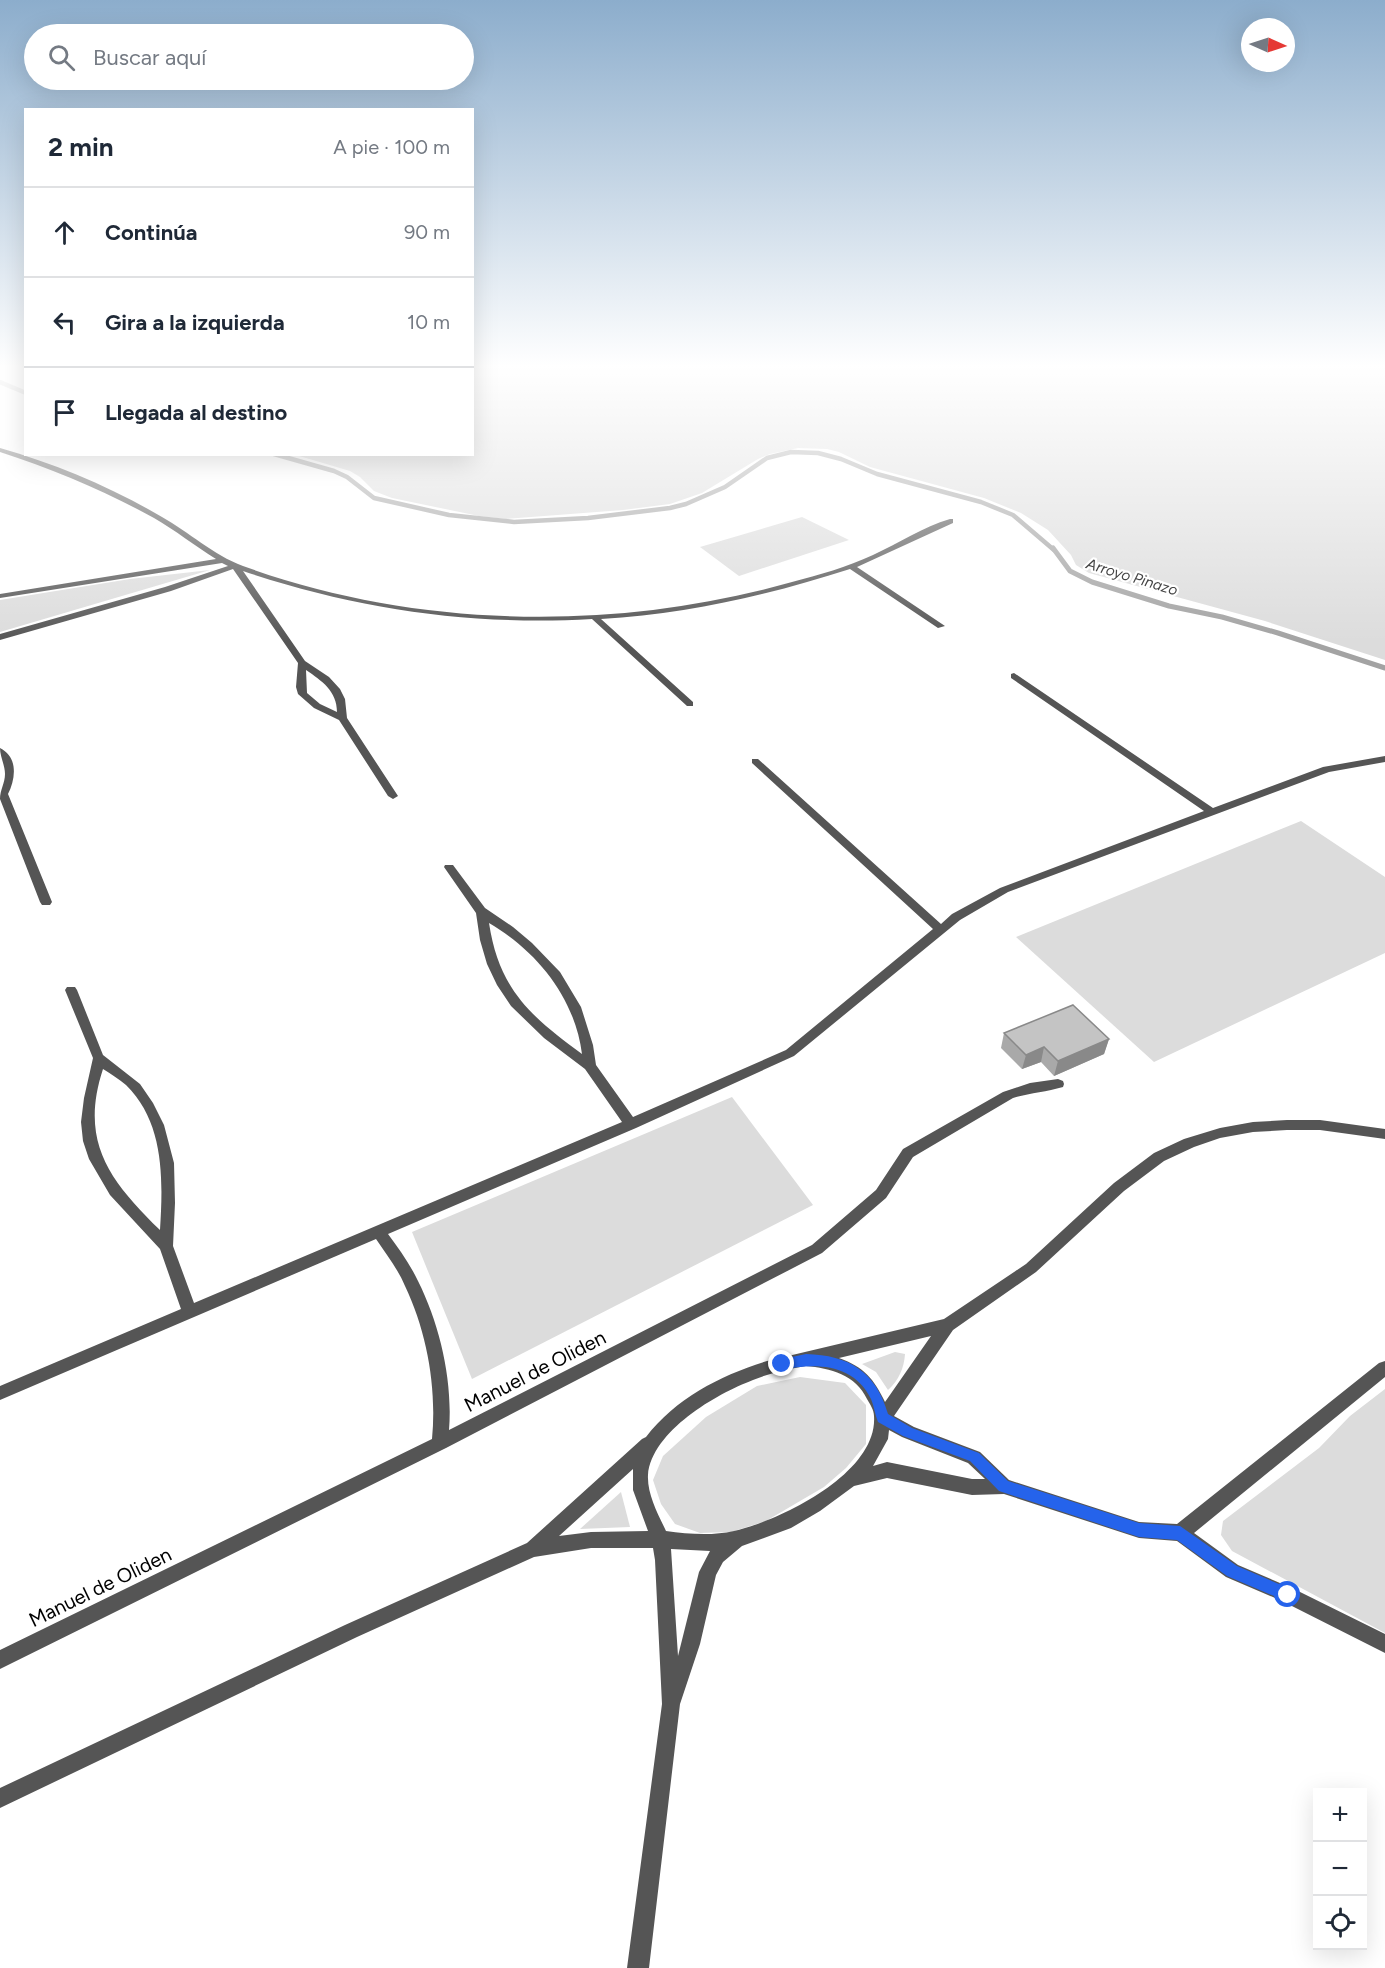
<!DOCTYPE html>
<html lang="es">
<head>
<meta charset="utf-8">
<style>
	body { margin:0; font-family:Figtree,sans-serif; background:#f2f2f3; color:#1f2937 }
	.controls { position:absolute; right:18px; bottom:18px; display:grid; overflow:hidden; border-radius:0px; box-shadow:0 6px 24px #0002 }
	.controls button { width:54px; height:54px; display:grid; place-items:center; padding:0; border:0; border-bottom:2px solid #e0e1e3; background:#fff; color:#1f2937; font:30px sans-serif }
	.compass { position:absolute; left:1241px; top:18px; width:54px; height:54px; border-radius:50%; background:#fff; box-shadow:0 6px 24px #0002; rotate:93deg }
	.stop { position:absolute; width:18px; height:18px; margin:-14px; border:4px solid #2563eb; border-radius:50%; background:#fff }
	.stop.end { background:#2563eb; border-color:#fff; box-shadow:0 2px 6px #0008 }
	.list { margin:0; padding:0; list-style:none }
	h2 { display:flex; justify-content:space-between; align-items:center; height:78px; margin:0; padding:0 24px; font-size:26px }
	h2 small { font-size:20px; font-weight:400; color:#747a83 }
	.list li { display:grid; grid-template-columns:39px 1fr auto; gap:18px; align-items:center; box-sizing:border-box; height:90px; padding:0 24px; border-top:2px solid #e0e1e3 }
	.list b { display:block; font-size:22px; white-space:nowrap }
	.list em { font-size:20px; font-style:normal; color:#747a83 }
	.icon { flex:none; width:33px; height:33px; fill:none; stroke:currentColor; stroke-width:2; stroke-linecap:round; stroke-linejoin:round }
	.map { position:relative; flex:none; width:1385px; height:1968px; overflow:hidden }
	.search { position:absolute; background:#fff; box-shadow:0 6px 24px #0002; left:24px; top:24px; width:450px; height:66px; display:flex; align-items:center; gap:15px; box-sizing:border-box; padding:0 21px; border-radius:33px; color:#747a83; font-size:22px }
	.panel { position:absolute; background:#fff; box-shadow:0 6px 24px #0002; left:24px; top:108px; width:450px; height:348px; border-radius:0px }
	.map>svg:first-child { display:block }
	.green { fill:#dcdcdc }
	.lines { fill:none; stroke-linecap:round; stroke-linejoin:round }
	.stream-far1 { stroke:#a3a3a3; stroke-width:4.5 }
	.stream { stroke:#a3a3a3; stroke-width:5 }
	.street { fill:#555; fill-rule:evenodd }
	.wall { fill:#a9a9a9 }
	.shaded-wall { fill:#898989 }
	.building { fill:#c4c4c4; stroke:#898989; stroke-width:1.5 }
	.route { fill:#2563eb }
	.labels { text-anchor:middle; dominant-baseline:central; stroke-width:4.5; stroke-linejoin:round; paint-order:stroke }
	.far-water-label { font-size:15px; font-style:italic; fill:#444; stroke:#fff }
	.near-street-label { font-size:20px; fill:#000; stroke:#fff }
</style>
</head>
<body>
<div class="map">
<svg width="1385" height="1968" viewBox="0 0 1385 1968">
	<rect width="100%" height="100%" fill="#fff"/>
	<g class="green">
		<path d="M473 366H1385V660L1265 621 1089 573 1076 565 1071 555 1048 530 1021 513 984 498 870 467 839 452 827 449 798 448 770 454 758 459 702 493 670 504 623 510 506 519 479 516 392 498 374 491 360 477 350 471 296 455 472 454Z"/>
		<path d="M802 517 849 540 739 576 700 547Z"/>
		<path d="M210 570 0 632V600L130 579Z"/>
		<path d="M1301 821 1385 877V953L1154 1062 1016 937Z"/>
		<path d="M732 1097 813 1205 472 1379 412 1232Z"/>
		<path d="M895 1352 905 1354C904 1368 899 1380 888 1390L876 1372 862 1364Z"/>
		<path d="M800 1377 845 1383 866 1405V1444L846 1468 824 1487 766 1521 731 1532 700 1533 675 1524 661 1504 653 1480 663 1456 706 1417 757 1386Z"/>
		<path d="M1385 1389V1633L1232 1551 1221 1535 1223 1521 1319 1448 1350 1416Z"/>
		<path d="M621 1492 630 1527 580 1529Z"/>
	</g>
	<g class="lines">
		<g class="stream-far1">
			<path d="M0 382 26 393"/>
			<path d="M274 454 334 471 347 477 374 498 449 515 514 522 588 518 670 508 686 504 725 487 767 458 791 452 818 453 841 459 877 474 981 502 1013 515 1054 550"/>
		</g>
		<path class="stream" d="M1053 548 1070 571 1092 582 1169 606 1222 617 1278 633 1385 668"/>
		<g class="street">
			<path d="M21 366H26V368L22 367Z"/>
			<path d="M0 448C56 464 111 487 162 517 189 532 213 555 243 566 416 629 615 632 792 582 819 575 847 567 873 555 899 543 923 527 950 519H953V523L857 567 945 626 938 628 850 569C769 595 687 614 601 619L693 702V706H687L592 619C472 626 356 609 243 571L305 661 329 677 340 689 345 699 347 718 398 796 393 799 388 796 339 720 314 708 298 694 296 687 298 663 233 569 171 591 0 640V634L165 587 228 566 222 563 0 598V594L216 559C195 546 175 530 154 518 105 491 53 469 0 452ZM306 670C322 681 337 691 337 712L320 704 307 693Z"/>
			<path d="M1014 673 1213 808 1323 767 1385 756V762L1329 772 1008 892 960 920 794 1056 636 1128 388 1234C399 1249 410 1264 418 1281 440 1325 453 1381 449 1430L812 1245 876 1190 903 1149 1003 1092 1030 1083 1058 1079 1063 1081 1064 1084 1063 1087C1046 1092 1029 1093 1013 1098L913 1157 886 1198 822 1253 446 1448 0 1669V1650L432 1439C437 1388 427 1332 405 1286 398 1269 386 1254 376 1239L0 1400V1386L181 1309 160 1249 110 1195 89 1159 83 1141 81 1122 84 1098 93 1058 65 990 67 987H75L77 990 103 1055 140 1084 153 1103 164 1125 174 1163 175 1203 173 1246 194 1303 622 1122 585 1069 544 1038 511 1006 497 985 487 964 480 940 476 913 444 867 445 865H453L485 908 513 927 532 943 560 972 581 1007 593 1045 596 1065 633 1117 786 1050 933 929 752 763V759H758L941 924 952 914 1000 888 1204 811 1011 678V674ZM489 923C537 951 575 998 582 1054 530 1016 499 989 489 923ZM103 1069C111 1074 119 1079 126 1085 165 1123 163 1181 160 1230 110 1181 79 1142 103 1069Z"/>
			<path d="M0 748C18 757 16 778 8 794L52 902 50 905H42L40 902 0 799C0 790 5 783 5 774 5 765 0 757 0 748Z"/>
			<path d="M1287 1120H1320L1385 1129V1139L1320 1130H1287L1253 1132 1220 1138 1194 1147 1164 1161 1124 1191 1036 1272 953 1330 894 1416 914 1427 980 1452 1009 1480 1139 1522 1177 1524 1379 1363 1385 1361V1377L1194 1533 1238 1565 1294 1589 1385 1634V1653L1282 1601 1226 1577 1177 1541 1139 1538 1004 1494 972 1495 887 1478 854 1486 820 1511 791 1528 742 1546 723 1562 716 1575 700 1644 680 1704 649 1968H627L662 1704 655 1560 653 1548H591L534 1557 357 1637 0 1808V1788L345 1625 527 1543 642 1439 646 1437C676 1398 721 1375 767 1361L944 1319 1026 1264 1114 1183 1154 1153 1184 1139 1220 1128 1253 1122ZM931 1336 885 1402C874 1379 864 1367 839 1358ZM806 1366C830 1368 856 1375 867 1399 870 1404 874 1410 874 1416 878 1473 781 1520 734 1531 712 1536 688 1534 666 1531 658 1514 647 1494 648 1475 652 1431 716 1394 753 1380 770 1373 788 1369 806 1366ZM889 1430 902 1437 968 1463 985 1479H972L887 1462 873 1466 888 1439ZM633 1469V1490L648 1531 591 1532 559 1536ZM671 1549 710 1551 699 1572 678 1656Z"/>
		</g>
	</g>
	<path class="wall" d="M1004 1033 1109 1039 1104 1054 1054 1076 1041 1062 1022 1069 1001 1048Z"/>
	<g class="shaded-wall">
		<path d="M1109 1039 1104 1054 1054 1076 1058 1061Z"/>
		<path d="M1044 1047 1041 1062 1022 1069 1026 1055Z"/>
	</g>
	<path class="building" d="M1073 1005 1109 1039 1058 1061 1044 1047 1026 1055 1004 1033Z"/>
	<linearGradient id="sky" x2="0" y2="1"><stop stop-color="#8cadcc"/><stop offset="0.57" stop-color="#fff"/><stop offset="1" stop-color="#fff" stop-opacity="0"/></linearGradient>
	<rect width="1385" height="642" fill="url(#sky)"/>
	<path class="route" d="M806 1354C849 1355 876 1372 888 1414L912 1428 979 1453 1008 1481 1139 1523 1180 1526 1237 1566 1293 1590 1295 1595 1293 1600 1288 1602 1227 1576 1177 1540 1139 1537 999 1491 970 1461 903 1436 878 1422C875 1415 874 1406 871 1399 853 1363 815 1363 782 1370L775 1364 782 1359Z"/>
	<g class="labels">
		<g class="far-water-label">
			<text transform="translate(1132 577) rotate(17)">Arroyo Pinazo</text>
		</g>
		<g class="near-street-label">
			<text transform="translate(535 1371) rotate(-27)">Manuel de Oliden</text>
			<text transform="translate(100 1587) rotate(-26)">Manuel de Oliden</text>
		</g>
	</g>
</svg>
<div class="controls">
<button>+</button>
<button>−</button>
<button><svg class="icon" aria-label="locate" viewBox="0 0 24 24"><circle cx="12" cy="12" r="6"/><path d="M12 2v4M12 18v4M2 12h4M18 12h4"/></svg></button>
</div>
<svg class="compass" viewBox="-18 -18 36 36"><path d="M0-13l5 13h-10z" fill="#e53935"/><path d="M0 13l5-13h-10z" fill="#747a83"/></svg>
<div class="stop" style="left:1288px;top:1595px"></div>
<div class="stop end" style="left:782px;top:1364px"></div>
<div class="search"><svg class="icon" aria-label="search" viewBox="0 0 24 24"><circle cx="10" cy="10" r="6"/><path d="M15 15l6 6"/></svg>Buscar aquí</div>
<section class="panel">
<h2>2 min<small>A pie · 100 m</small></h2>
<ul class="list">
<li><svg class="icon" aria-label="ahead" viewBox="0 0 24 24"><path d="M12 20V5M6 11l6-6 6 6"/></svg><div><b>Continúa</b></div><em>90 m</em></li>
<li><svg class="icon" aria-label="left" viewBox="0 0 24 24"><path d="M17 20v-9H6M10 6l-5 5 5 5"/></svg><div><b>Gira a la izquierda</b></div><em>10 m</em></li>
<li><svg class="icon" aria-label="arrive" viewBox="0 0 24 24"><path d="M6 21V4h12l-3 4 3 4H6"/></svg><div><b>Llegada al destino</b></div></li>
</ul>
</section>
</div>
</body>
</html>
